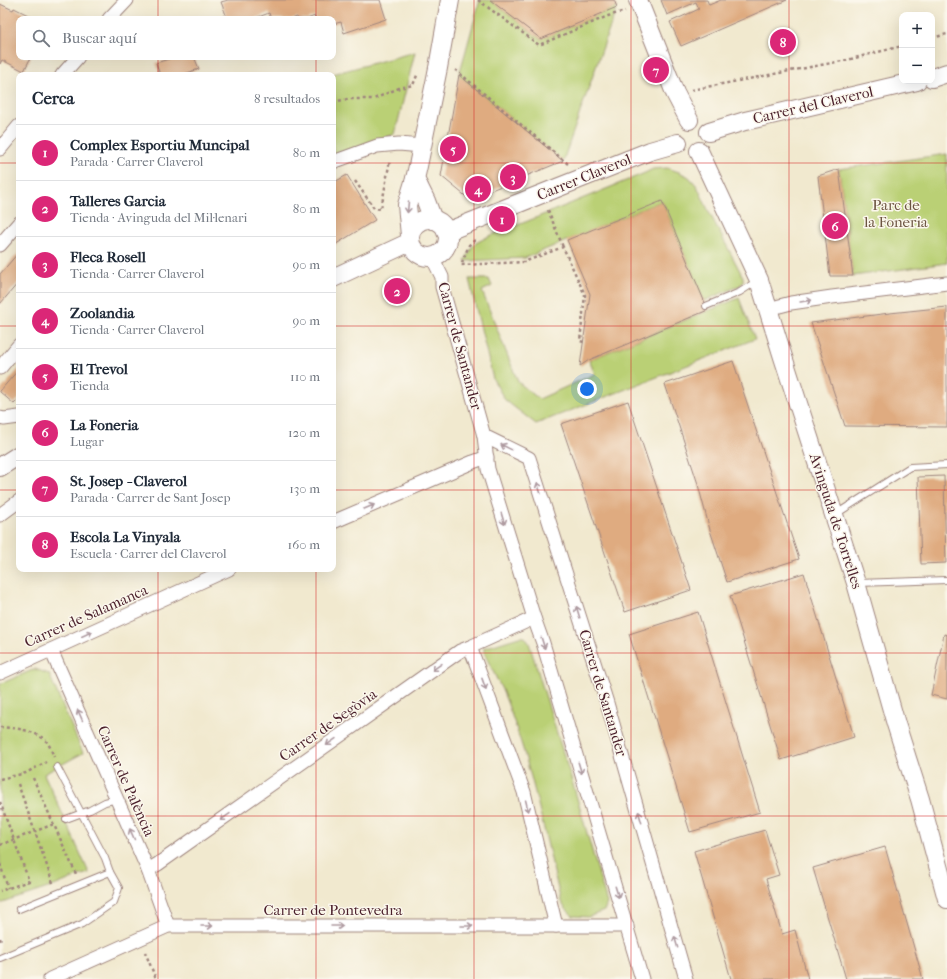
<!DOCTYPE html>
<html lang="es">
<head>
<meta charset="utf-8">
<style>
	body { margin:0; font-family:"IM FELL French Canon",serif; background:#f6f6f7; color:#1f2937 }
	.controls { position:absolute; right:12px; top:12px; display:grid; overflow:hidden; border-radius:8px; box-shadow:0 4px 16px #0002 }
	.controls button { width:36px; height:36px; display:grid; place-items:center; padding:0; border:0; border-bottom:1px solid #e0e1e3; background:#fff; color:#1f2937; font:20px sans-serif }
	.you { position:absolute; left:587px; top:389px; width:14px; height:14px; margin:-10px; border:3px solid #fff; border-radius:50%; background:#1a73e8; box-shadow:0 0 0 6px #1a73e833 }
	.badge { display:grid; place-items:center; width:26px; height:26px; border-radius:50%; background:#db2777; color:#fff; font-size:13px; font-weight:700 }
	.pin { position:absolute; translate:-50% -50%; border:2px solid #fff; box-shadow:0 1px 4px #0006 }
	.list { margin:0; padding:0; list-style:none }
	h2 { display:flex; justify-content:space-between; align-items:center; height:52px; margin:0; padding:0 16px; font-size:17px }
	h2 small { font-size:13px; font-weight:400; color:#747a83 }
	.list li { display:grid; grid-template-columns:26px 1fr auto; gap:12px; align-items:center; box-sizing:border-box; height:56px; padding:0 16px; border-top:1px solid #e0e1e3 }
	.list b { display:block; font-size:15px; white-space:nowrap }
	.list p { margin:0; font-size:13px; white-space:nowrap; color:#747a83 }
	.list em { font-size:13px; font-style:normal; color:#747a83 }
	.icon { flex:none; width:22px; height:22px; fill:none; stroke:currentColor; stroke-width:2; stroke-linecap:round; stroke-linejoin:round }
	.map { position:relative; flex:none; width:947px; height:979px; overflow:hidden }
	.search { position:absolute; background:#fff; box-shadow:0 4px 16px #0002; left:16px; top:16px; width:320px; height:44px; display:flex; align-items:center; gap:10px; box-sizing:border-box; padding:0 14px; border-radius:8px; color:#747a83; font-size:15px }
	.panel { position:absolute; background:#fff; box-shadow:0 4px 16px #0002; left:16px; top:72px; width:320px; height:500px; border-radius:8px }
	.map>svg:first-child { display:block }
	.green { fill:#bad075; stroke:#827850 }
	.building { fill:#dfab80 }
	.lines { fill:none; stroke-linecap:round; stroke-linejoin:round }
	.lane-casing { stroke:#9e847d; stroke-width:8 }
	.street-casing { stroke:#9e847d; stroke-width:15 }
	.secondary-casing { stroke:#9e847d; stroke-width:20 }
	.path { stroke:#9e847d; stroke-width:2.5; stroke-dasharray:3 3; stroke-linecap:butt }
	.lane { stroke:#fff; stroke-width:6 }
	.street { stroke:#fff; stroke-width:13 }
	.secondary { stroke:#fff; stroke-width:18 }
	.oneway { stroke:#ae9aa0 }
	.grid { fill:none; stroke:#d62828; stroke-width:1; stroke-opacity:0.55 }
	.labels { text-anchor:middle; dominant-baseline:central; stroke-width:3; stroke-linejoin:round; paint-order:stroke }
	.street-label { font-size:15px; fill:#4a1f2b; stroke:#fbf7ec }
	.park-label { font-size:15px; fill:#6c5441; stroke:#fbf7ec }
</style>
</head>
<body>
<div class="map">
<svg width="947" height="979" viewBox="0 0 947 979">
	<rect width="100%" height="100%" fill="#fbf7ec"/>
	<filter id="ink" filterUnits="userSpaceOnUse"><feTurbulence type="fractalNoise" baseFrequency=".025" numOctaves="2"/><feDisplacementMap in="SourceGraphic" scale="8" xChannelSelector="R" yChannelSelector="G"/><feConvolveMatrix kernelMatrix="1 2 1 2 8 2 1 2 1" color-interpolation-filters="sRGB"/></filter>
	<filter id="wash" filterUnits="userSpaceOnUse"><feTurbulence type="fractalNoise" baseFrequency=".012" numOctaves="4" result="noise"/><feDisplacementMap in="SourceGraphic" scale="16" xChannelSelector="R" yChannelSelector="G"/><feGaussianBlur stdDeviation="0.9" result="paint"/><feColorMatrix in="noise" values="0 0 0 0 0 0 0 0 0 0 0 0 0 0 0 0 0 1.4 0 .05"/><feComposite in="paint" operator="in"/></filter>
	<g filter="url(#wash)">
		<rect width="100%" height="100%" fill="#f1e9cf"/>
		<g class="green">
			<path d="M480 0H490L541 39 617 7 563 161 459 75Z"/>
			<path d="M415 52 395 134 348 152 333 159V75H329Z"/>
			<path d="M947 154V263L853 276 839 169Z"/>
			<path d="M667 168 679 172 689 177 697 186 709 212 743 277V281L741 285 704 301 662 201 525 258 465 261 472 247 476 243 489 236 528 221 645 173 653 169Z"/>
			<path d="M469 279H489L492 286 482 291 518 382 539 399 595 374 589 360 739 298 755 339 536 424 505 400 493 379Z"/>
			<path d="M519 637H525L529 643 575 791 607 903 604 911 588 917 573 916 565 908 561 902C545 835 532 767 507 702 501 685 491 669 484 652V648Z"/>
			<path d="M35 669 49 674 83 753 44 774 64 817 89 873 78 876 54 886 0 904V684Z"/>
		</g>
		<g id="blocks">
			<g class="building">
				<path d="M228 0H380L386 19 344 33 341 22 333 24V19H315V16L307 19H298L297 17 291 19H271L269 13 253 19H216L226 15 221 2Z"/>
				<path d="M490 0H614L617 7 541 39Z"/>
				<path d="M661 0H707L709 5 721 0H787L681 46 670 22 699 9 696 2 667 15Z"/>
				<path d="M0 4 13 10 14 8 36 19H19V57H31L24 71 2 60 0 64Z"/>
				<path d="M175 57H199L195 59 199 69 181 75H151L159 72 156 63Z"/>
				<path d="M459 75 563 161 469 199 441 176Z"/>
				<path d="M839 169 853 276H830L818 176Z"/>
				<path d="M347 175 375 220 333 246V183Z"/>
				<path d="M662 201 708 310 589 360 580 366 590 294 567 240Z"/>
				<path d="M19 252V282L0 304V274Z"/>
				<path d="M947 307V427L845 426 811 323 890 313Z"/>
				<path d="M733 361 799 559 727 582 710 530 697 481 665 384Z"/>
				<path d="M19 369V399L14 404 0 392V391Z"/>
				<path d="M628 401 691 590 625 612 561 424Z"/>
				<path d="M944 476 946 563 921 564 918 477Z"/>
				<path d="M804 573 854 737 781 760 730 596Z"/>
				<path d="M698 612 760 812 690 832 629 634Z"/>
				<path d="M944 634 947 635V699L931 695Z"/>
				<path d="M765 830 779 875 766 879 782 934 795 930 808 979H731L694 851Z"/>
				<path d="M885 847 923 979H846L813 868Z"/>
			</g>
		</g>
	</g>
	<g filter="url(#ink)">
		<use href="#blocks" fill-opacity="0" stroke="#9e847d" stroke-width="1"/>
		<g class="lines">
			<defs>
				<g id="lane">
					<path d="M706 306 740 292 757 281"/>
					<path d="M836 514 910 467 947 465"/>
					<path d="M858 583 947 580"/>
					<path d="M66 819 90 810 105 802 117 799"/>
					<path d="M19 909 110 872"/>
					<path d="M0 958 82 924 114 902 119 888 110 872 105 858 57 767"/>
				</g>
				<g id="street">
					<path d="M109 19 127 0"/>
					<path d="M62 75 78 57"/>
					<path d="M0 149 19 126"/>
					<path d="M333 162 377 146 399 144 422 146"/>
					<path d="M0 245 19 223"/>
					<path d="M432 257 442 277V287L484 436 488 469 534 618 543 643 642 979"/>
					<path d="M768 309 791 303 832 297 947 283"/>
					<path d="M0 368 19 345"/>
					<path d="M0 418 4 419 19 417"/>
					<path d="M484 436 529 458 607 703 686 979"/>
					<path d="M0 515 19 501"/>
					<path d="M333 522 473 462 487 457"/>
					<path d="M470 647 524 792 556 926"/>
					<path d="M51 650 148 870 168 926"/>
					<path d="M0 673 229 569"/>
					<path d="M148 870 158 864 460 651 470 647 534 618"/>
					<path d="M50 979 168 926H627"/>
				</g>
				<g id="secondary">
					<path d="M638 0 675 93 689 120"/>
					<path d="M932 78 947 73"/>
					<path d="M709 132 745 121 917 81"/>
					<path d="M699 151 759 280 783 357 856 583 896 724 920 799 947 899"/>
					<path d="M415 179 426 201 433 220"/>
					<circle cx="429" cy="238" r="19"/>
					<path d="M446 232 650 151 678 143"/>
					<path d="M410 235 407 205 415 179 418 166 438 68 450 0"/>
					<path d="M333 278 410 242"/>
					<path d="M0 467 19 455"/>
				</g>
			</defs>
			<use href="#lane" class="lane-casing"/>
			<use href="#street" class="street-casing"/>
			<use href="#secondary" class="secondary-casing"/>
			<g class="path">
				<path d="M478 0 539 45 608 16 625 11"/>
				<path d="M932 38 947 34"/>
				<path d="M455 70 457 71 568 164 569 165"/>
				<path d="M691 90 847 60 902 46"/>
				<path d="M333 102 348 99H374L399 88 413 85 418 73"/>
				<path d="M355 181 374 208 381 209 390 160"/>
				<path d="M548 210 563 247"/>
				<path d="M475 240 469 245 461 265 524 262 563 247 585 295 580 341 584 342"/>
				<path d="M0 727C16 728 36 730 47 742 50 746 52 752 54 757"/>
				<path d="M33 778 76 874"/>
				<path d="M0 779 26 773 46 762"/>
				<path d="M18 784 53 883"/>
				<path d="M0 802 29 881 0 891"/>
				<path d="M0 845 54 824"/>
				<path d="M0 864 8 888"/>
				<path d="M0 938 1 942H0"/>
				<path d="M145 952 156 979"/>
			</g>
			<use href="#lane" class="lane"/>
			<use href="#street" class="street"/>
			<use href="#secondary" class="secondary"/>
		</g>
		<defs><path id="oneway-shaft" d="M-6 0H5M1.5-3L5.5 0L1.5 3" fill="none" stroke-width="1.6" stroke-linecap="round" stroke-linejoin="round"/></defs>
		<g class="oneway">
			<use href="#oneway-shaft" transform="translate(408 207) rotate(95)"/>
			<use href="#oneway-shaft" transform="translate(806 301) rotate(-9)"/>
			<use href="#oneway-shaft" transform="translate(506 447) rotate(-154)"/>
			<use href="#oneway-shaft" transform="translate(539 488) rotate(-108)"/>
			<use href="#oneway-shaft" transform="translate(369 507) rotate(-23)"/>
			<use href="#oneway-shaft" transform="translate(503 519) rotate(73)"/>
			<use href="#oneway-shaft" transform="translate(578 612) rotate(-107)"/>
			<use href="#oneway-shaft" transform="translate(87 634) rotate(-25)"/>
			<use href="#oneway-shaft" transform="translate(543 643) rotate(72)"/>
			<use href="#oneway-shaft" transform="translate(437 667) rotate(145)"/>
			<use href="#oneway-shaft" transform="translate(484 684) rotate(70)"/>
			<use href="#oneway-shaft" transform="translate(80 715) rotate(-114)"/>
			<use href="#oneway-shaft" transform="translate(331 742) rotate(145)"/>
			<use href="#oneway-shaft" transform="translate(580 768) rotate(73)"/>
			<use href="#oneway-shaft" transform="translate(527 806) rotate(76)"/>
			<use href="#oneway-shaft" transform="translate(225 817) rotate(145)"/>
			<use href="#oneway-shaft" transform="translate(640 817) rotate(-106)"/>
			<use href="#oneway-shaft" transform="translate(132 834) rotate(-114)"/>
			<use href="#oneway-shaft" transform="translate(617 892) rotate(73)"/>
			<use href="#oneway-shaft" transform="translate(207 926)"/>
			<use href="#oneway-shaft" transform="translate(337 926)"/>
			<use href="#oneway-shaft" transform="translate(467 926)"/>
			<use href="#oneway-shaft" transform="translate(676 942) rotate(-106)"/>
		</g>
	</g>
	<path class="grid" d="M158 0V19M316 0V19M474 0V979M631 0V979M789 0V979M158 57V75M316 57V75M0 163H19M333 163H947M0 326H19M333 326H947M0 490H19M333 490H947M158 569V979M316 569V979M0 653H947M0 816H947"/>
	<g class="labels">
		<g class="street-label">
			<text transform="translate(813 105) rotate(-13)">Carrer del Claverol</text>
			<text transform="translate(584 177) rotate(-22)">Carrer Claverol</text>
			<text transform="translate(460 346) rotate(75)">Carrer de Santander</text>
			<text transform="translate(836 521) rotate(72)">Avinguda de Torrelles</text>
			<text transform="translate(86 616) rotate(-24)">Carrer de Salamanca</text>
			<text transform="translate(603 693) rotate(73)">Carrer de Santander</text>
			<text transform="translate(328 725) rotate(-35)">Carrer de Segòvia</text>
			<text transform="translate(126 781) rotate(66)">Carrer de Palència</text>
			<text x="333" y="910">Carrer de Pontevedra</text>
		</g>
		<g class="park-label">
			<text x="896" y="205">Parc de<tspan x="896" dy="17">la Foneria</tspan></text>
		</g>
	</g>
</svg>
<div class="controls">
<button>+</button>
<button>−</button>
</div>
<div class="you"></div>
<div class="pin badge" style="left:502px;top:219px">1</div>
<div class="pin badge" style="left:397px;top:291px">2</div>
<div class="pin badge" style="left:513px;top:177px">3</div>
<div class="pin badge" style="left:478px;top:189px">4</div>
<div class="pin badge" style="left:453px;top:149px">5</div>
<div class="pin badge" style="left:835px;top:226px">6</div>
<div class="pin badge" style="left:656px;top:70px">7</div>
<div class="pin badge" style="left:783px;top:42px">8</div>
<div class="search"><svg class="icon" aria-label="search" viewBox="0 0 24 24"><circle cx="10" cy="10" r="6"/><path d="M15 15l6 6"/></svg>Buscar aquí</div>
<section class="panel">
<h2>Cerca<small>8 resultados</small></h2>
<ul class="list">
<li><span class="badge">1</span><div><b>Complex Esportiu Muncipal</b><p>Parada · Carrer Claverol</p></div><em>80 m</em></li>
<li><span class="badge">2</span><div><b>Talleres Garcia</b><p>Tienda · Avinguda del Mil·lenari</p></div><em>80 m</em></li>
<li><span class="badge">3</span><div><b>Fleca Rosell</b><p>Tienda · Carrer Claverol</p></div><em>90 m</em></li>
<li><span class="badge">4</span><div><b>Zoolandia</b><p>Tienda · Carrer Claverol</p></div><em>90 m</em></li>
<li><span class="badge">5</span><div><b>El Trevol</b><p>Tienda</p></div><em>110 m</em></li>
<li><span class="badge">6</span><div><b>La Foneria</b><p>Lugar</p></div><em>120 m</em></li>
<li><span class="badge">7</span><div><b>St. Josep - Claverol</b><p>Parada · Carrer de Sant Josep</p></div><em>130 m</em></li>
<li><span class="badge">8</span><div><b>Escola La Vinyala</b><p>Escuela · Carrer del Claverol</p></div><em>160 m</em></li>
</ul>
</section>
</div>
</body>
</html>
